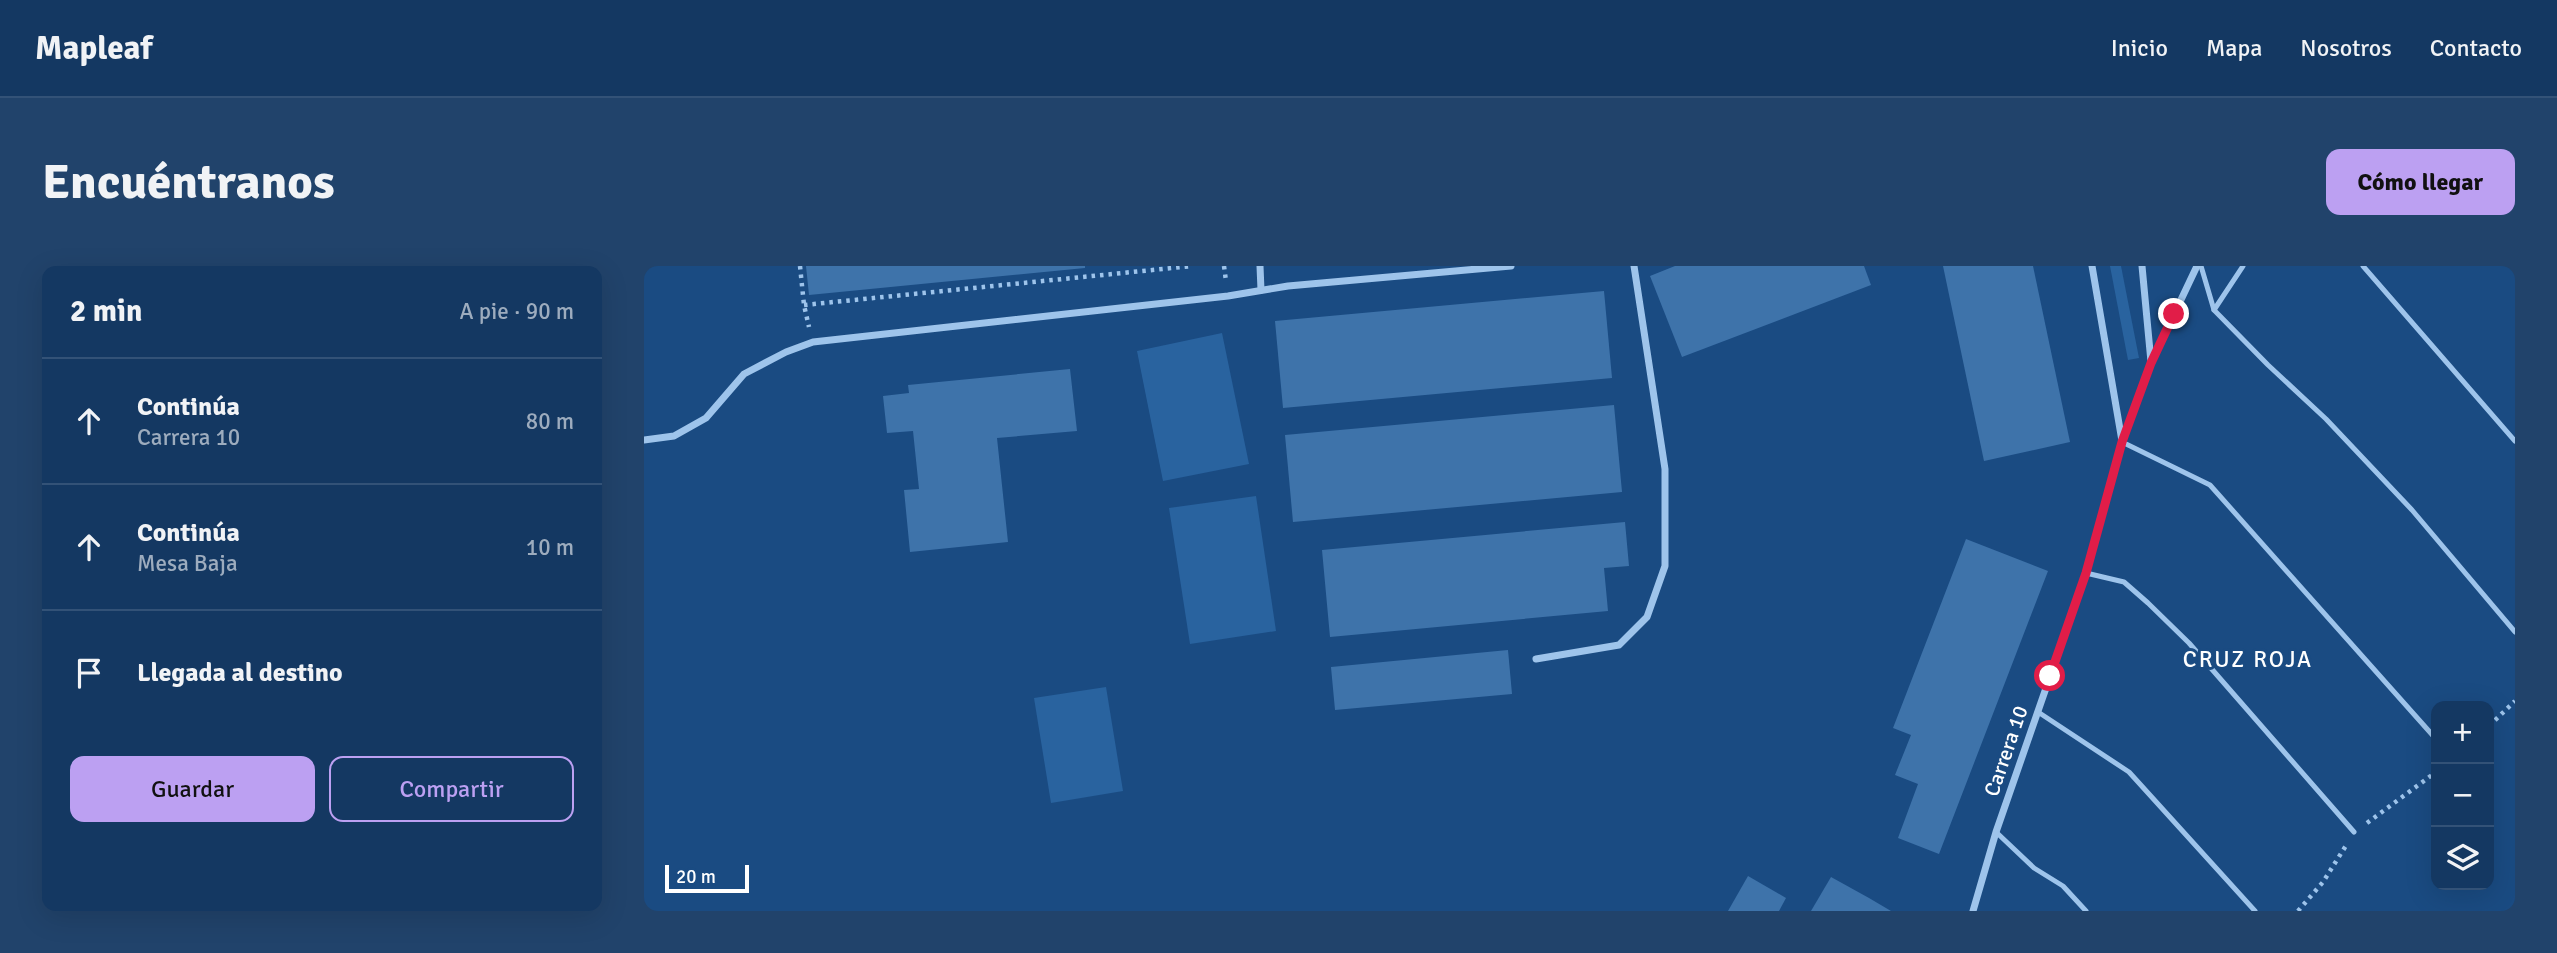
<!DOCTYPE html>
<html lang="es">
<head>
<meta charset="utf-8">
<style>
	body { margin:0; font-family:Signika,sans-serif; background:#21436b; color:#f1f3f6 }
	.controls { position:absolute; right:21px; bottom:21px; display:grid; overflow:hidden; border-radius:14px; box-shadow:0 7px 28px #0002 }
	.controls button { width:63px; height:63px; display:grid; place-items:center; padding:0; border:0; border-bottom:2px solid #335277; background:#143862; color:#f1f3f6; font:35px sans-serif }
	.scale { position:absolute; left:21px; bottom:18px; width:84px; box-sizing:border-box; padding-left:7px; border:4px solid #fff; border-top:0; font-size:19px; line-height:24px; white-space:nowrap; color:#fff; -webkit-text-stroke:5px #1a4b82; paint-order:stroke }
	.stop { position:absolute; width:21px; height:21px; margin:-16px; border:5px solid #e11d48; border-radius:50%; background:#fff }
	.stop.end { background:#e11d48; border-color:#fff; box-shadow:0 2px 7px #0008 }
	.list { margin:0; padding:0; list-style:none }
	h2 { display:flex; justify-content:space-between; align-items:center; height:91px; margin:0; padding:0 28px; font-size:30px }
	h2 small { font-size:23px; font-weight:400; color:#9dacbe }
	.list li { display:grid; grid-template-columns:46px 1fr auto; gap:21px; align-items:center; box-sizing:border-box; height:126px; padding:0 28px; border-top:2px solid #335277 }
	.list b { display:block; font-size:26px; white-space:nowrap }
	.list p { margin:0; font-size:23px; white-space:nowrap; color:#9dacbe }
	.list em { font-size:23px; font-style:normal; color:#9dacbe }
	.actions { display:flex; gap:14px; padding:21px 28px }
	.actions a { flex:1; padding:16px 0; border:2px solid #bca0f2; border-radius:14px; text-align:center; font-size:24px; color:#bca0f2 }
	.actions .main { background:#bca0f2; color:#111 }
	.icon { flex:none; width:38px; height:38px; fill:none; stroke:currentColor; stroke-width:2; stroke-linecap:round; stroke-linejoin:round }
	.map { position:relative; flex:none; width:1871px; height:645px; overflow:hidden; border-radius:14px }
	header { display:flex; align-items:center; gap:42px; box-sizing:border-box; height:98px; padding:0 35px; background:#143862; border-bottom:2px solid #335277 }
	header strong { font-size:33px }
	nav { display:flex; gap:38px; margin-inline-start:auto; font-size:24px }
	.intro { display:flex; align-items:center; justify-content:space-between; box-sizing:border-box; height:168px; padding:0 42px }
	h1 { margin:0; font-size:49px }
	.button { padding:18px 32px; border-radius:14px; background:#bca0f2; color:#111; font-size:24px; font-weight:700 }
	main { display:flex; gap:42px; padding:0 42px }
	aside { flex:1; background:#143862; border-radius:14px; box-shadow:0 7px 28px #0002 }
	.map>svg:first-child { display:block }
	.green { fill:#29639f }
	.building { fill:#3e73aa }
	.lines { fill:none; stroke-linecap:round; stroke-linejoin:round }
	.path { stroke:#9ec4eb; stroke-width:4.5; stroke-dasharray:3.5 5; stroke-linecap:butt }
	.lane { stroke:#9ec4eb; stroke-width:5 }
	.street { stroke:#9ec4eb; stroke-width:7 }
	.route { stroke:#e11d48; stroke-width:9 }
	.labels { text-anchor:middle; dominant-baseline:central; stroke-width:6; stroke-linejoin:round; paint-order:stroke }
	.street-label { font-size:21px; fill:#fff; stroke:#1a4b82 }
	.neighbourhood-label { font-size:23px; letter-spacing:2px; fill:#fff; stroke:#1a4b82 }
</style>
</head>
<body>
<header>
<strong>Mapleaf</strong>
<nav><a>Inicio</a><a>Mapa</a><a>Nosotros</a><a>Contacto</a></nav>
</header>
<div class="intro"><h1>Encuéntranos</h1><a class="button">Cómo llegar</a></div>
<main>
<aside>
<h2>2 min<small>A pie · 90 m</small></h2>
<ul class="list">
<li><svg class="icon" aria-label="ahead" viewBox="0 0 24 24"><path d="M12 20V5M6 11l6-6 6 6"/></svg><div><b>Continúa</b><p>Carrera 10</p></div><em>80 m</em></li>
<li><svg class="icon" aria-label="ahead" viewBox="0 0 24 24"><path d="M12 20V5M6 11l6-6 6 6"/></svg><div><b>Continúa</b><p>Mesa Baja</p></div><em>10 m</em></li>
<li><svg class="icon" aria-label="arrive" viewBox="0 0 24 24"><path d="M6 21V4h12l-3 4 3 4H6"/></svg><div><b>Llegada al destino</b></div></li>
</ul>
<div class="actions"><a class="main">Guardar</a><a>Compartir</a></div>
</aside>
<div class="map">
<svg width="1871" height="645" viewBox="0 0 1871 645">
	<rect width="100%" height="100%" fill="#1a4b82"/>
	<g class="green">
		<path d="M1466 0H1477L1495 92 1484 94Z"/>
		<path d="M578 67 605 198 519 215 493 85Z"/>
		<path d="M612 230 632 365 546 378 525 242Z"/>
		<path d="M462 421 479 525 407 537 390 432Z"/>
	</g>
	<g class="building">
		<path d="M162 0H441V2L165 29Z"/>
		<path d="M1031 0H1220L1227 19 1038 91 1006 10Z"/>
		<path d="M1299 0H1389L1426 176 1340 195Z"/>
		<path d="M960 25 968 112 639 142 631 55Z"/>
		<path d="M426 103 433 165 353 172 364 276 266 286 260 224 275 223 269 165 243 167 239 130 265 127 264 119Z"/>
		<path d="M970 139 978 226 649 256 641 169Z"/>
		<path d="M981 256 985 300 960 302 964 345 686 371 678 284Z"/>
		<path d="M1322 273 1404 305 1295 588 1254 572 1274 518 1251 509 1267 469 1249 462Z"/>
		<path d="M864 384 868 428 691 444 687 401Z"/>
		<path d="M1104 610 1142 632 1135 645H1084Z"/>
		<path d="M1187 611 1225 632 1247 645H1167Z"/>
	</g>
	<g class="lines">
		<g class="path">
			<path d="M156 0 160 39 165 61"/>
			<path d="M580 0 582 15"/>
			<path d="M160 39 548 0"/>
			<path d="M1845 460 1871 435"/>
			<path d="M1723 557 1792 506"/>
			<path d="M1654 645 1679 616 1703 578"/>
		</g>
		<g class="lane">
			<path d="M1557 0 1570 44 1624 99 1682 153 1768 244 1871 366"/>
			<path d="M1719 0 1871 175"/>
			<path d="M1570 44 1599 0"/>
			<path d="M1478 176 1566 219 1792 473"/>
			<path d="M1442 307 1480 316 1504 337 1545 377 1710 566"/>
			<path d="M1394 446 1485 506 1611 645"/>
			<path d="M1352 566 1390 602 1419 620 1442 645"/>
		</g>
		<g class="street">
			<path d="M616 0 617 24"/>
			<path d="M1448 0 1478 175"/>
			<path d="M1498 0 1507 96"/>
			<path d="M0 174 30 170 62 152 100 108 142 86 169 76 584 30 644 20 867 0"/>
			<path d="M892 393 975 379 1003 351 1021 300V203L990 0"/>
			<path d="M1329 645 1352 566 1442 307 1478 176 1507 97 1553 0"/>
		</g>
	</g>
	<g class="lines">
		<path class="route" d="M1406 410 1442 307 1478 176 1507 97 1530 48"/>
	</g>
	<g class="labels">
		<g class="street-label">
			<text transform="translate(1362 485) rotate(-71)">Carrera 10</text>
		</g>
		<g class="neighbourhood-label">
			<text x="1604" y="393">CRUZ ROJA</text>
		</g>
	</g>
</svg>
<div class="controls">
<button>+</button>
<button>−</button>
<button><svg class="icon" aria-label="layers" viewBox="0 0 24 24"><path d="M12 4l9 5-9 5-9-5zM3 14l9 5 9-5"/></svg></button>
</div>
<div class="scale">20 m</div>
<div class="stop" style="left:1406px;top:410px"></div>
<div class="stop end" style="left:1530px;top:48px"></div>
</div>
</main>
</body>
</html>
